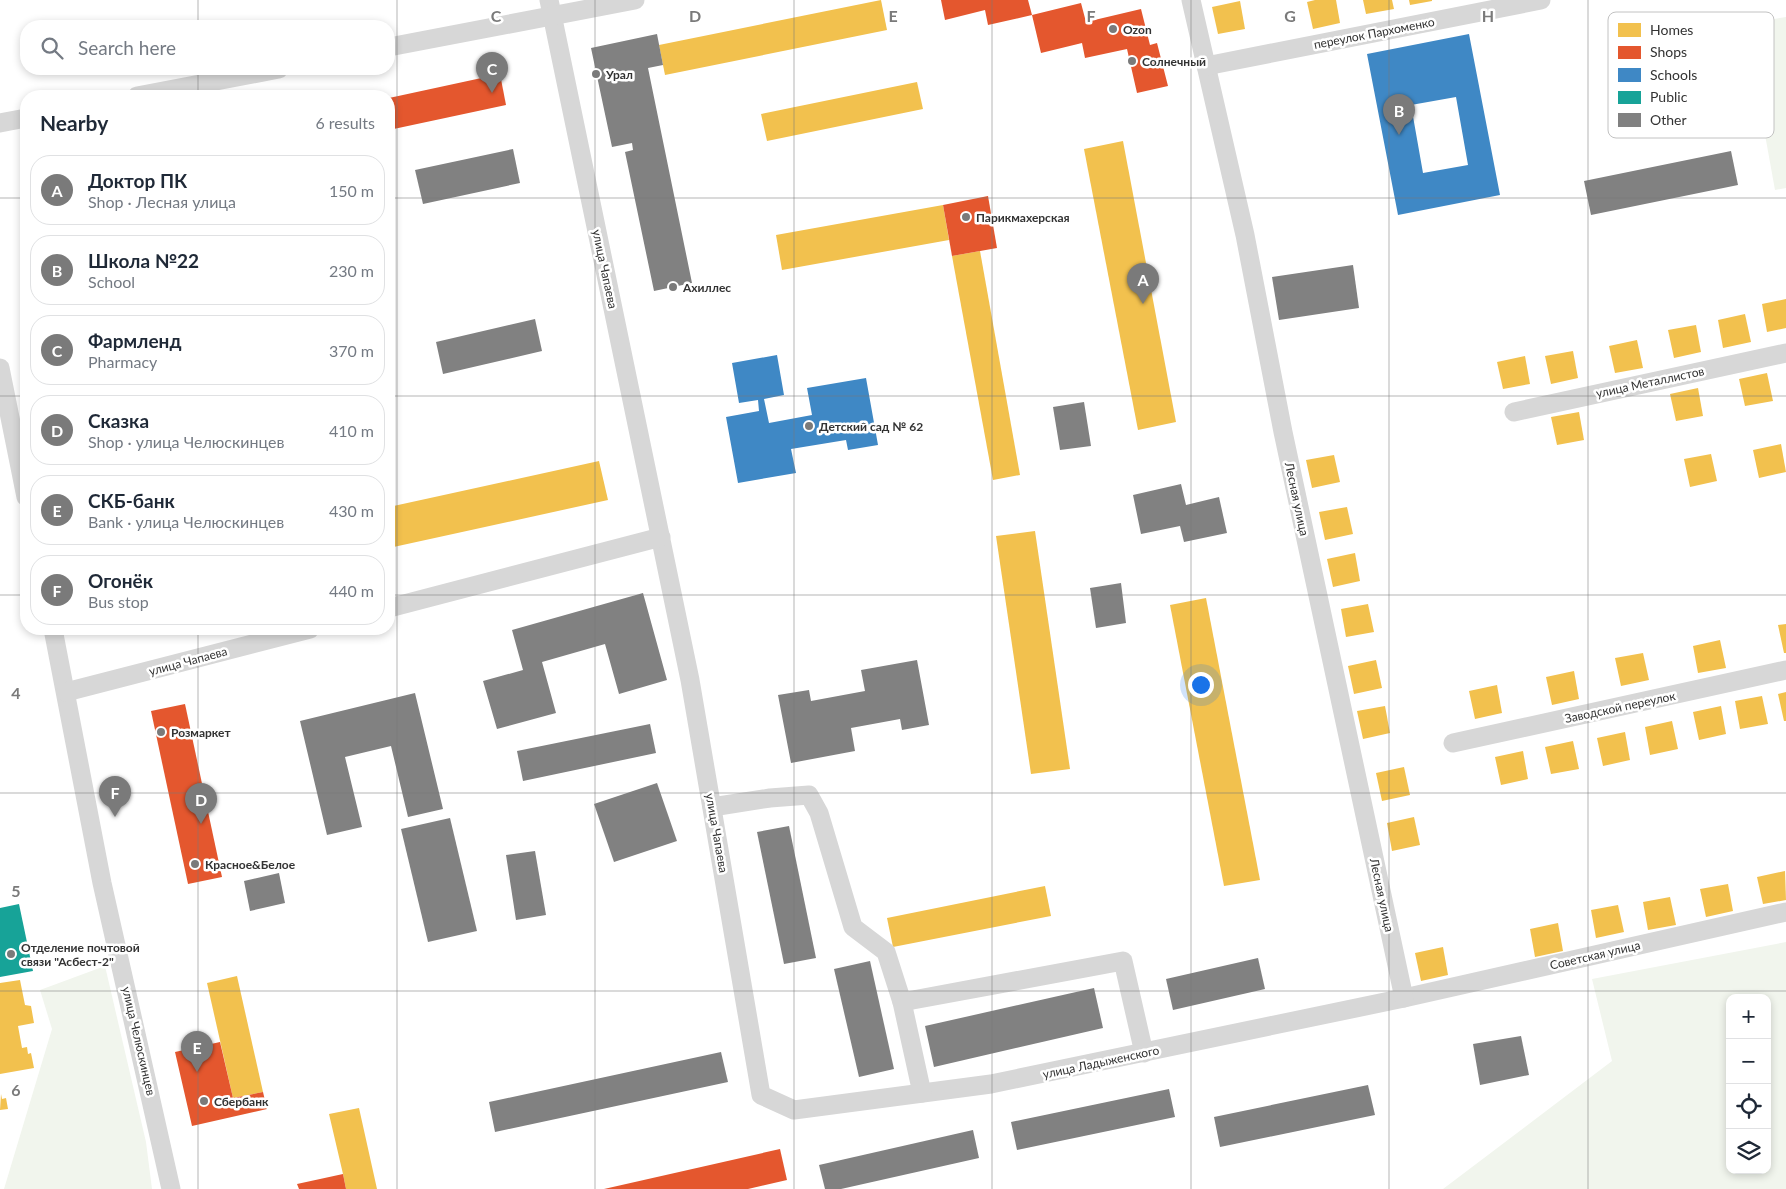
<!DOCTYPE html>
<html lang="en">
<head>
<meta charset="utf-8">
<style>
	body { margin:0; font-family:Lato,sans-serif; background:#f2f2f3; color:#1f2937 }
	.controls { position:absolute; right:15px; bottom:15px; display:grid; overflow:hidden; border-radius:10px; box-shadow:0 2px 8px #0003 }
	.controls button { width:45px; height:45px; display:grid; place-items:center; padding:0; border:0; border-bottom:1px solid #e0e1e3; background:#fff; color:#1f2937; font:25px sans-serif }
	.you { position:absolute; left:1200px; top:684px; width:18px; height:18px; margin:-12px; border:4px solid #fff; border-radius:50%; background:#1a73e8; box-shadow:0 0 0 8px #1a73e833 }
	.badge { display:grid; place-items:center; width:32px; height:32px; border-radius:50%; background:#7a7a7a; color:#fff; font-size:16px; font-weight:700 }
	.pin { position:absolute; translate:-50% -41px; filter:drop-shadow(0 1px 2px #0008) }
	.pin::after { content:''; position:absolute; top:26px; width:18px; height:15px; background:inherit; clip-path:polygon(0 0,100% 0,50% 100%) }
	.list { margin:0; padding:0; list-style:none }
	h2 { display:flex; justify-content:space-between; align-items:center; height:65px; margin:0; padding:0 20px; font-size:21px }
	h2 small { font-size:16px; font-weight:400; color:#747a83 }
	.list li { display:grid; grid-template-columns:32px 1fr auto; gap:15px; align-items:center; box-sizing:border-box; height:70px; margin:0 10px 10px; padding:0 10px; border:1px solid #e0e1e3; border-radius:20px }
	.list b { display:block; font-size:19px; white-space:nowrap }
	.list p { margin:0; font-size:16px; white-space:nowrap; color:#747a83 }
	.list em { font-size:16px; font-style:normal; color:#747a83 }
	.icon { flex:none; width:28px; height:28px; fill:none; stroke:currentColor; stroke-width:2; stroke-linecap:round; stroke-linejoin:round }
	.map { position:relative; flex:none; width:1786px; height:1189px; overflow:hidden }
	.search { position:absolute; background:#fff; box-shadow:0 2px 8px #0003; left:20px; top:20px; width:375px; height:55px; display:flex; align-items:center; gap:12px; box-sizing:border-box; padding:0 18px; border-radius:20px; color:#747a83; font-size:19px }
	.panel { position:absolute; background:#fff; box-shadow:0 2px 8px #0003; left:20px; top:90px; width:375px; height:545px; border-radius:20px }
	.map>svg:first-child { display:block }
	.green { fill:#f1f5ed; fill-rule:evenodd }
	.homes { fill:#f2c14e }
	.shops { fill:#e4572e }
	.schools { fill:#3f88c5; fill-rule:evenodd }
	.public { fill:#17a398 }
	.building { fill:#818181 }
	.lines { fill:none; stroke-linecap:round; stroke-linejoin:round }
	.minor { stroke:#d7d7d7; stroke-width:19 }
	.grid { fill:none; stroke:#7a7a7a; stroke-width:1; stroke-opacity:0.55 }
	.poi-dot { fill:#7a7a7a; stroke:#fff; stroke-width:2 }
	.labels { text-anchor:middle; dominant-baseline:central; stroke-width:5; stroke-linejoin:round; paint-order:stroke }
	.poi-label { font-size:12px; font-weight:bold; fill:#333; stroke:#fff; text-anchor:start }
	.street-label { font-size:12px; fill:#333; stroke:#fff }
	.key { fill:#fff; stroke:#c2c2c2; stroke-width:1 }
	.key-label { font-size:14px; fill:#333 }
	.grid-label { font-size:16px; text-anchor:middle; font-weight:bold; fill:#7a7a7a; stroke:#fff; stroke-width:5; stroke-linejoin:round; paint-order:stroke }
</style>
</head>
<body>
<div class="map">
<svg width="1786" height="1189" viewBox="0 0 1786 1189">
	<rect width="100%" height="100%" fill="#fff"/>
	<g class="green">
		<path d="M1786 17V188L1775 190 1745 24Z"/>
		<path d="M1786 942V1189H1443L1612 1061 1592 979ZM1730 998H1767V1170H1730Z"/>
		<path d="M105 966 146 1142 152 1189H4L52 1029 40 990Z"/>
	</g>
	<g class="homes">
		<path d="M881 0 887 30 665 75 659 45Z"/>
		<path d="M1315 0H1336L1340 23 1313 29 1307 2Z"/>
		<path d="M1363 0H1392L1394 9 1366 14Z"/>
		<path d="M1409 0H1432V1L1410 5Z"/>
		<path d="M1240 1 1245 29 1218 34 1212 7Z"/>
		<path d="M917 82 923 109 767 141 761 114Z"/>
		<path d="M1123 141 1176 422 1138 430 1084 149Z"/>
		<path d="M943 205 949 240 782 270 776 235Z"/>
		<path d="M980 251 1020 475 993 480 952 256Z"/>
		<path d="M1786 299V328L1767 332 1762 304Z"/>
		<path d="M1745 314 1751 342 1723 348 1718 320Z"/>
		<path d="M1696 325 1701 352 1674 358 1668 330Z"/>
		<path d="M1637 340 1643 368 1615 373 1609 346Z"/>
		<path d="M1573 351 1578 378 1551 384 1545 356Z"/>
		<path d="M1525 356 1530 384 1503 389 1497 362Z"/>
		<path d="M1767 373 1773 401 1745 406 1739 379Z"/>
		<path d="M1698 388 1703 416 1676 421 1670 394Z"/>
		<path d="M1579 412 1584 440 1557 445 1551 417Z"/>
		<path d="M1781 444 1786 472 1759 478 1753 450Z"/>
		<path d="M1711 454 1717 481 1690 487 1684 459Z"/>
		<path d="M1334 455 1340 482 1312 488 1306 460Z"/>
		<path d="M599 461 608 500 389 548V507Z"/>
		<path d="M1347 507 1353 534 1325 540 1319 512Z"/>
		<path d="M1035 531 1070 769 1031 774 996 536Z"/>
		<path d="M1355 553 1360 581 1333 587 1327 559Z"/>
		<path d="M1206 598 1260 880 1224 886 1170 605Z"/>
		<path d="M1368 604 1374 632 1346 637 1341 609Z"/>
		<path d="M1786 624V653H1784L1778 625Z"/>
		<path d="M1720 640 1726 668 1698 673 1693 646Z"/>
		<path d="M1643 653 1649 680 1621 686 1615 658Z"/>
		<path d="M1376 660 1382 688 1354 694 1348 666Z"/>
		<path d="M1574 671 1579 699 1552 705 1546 677Z"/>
		<path d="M1497 685 1502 713 1475 719 1469 691Z"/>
		<path d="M1786 692V721H1784L1778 694Z"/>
		<path d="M1762 696 1768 724 1740 729 1735 701Z"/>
		<path d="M1385 706 1390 733 1363 739 1357 711Z"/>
		<path d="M1721 706 1726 734 1699 740 1693 712Z"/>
		<path d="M1672 721 1678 749 1650 755 1645 727Z"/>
		<path d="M1625 732 1630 760 1603 766 1597 738Z"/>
		<path d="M1573 741 1579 769 1551 774 1545 747Z"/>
		<path d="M1523 751 1528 779 1501 785 1495 757Z"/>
		<path d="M1404 767 1410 795 1382 801 1376 773Z"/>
		<path d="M1414 817 1420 845 1392 851 1387 823Z"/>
		<path d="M1785 871 1786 900 1763 904 1757 877Z"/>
		<path d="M1728 884 1733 911 1706 917 1700 889Z"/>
		<path d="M1045 886 1051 916 893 947 887 918Z"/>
		<path d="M1670 897 1676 925 1648 930 1643 902Z"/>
		<path d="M1618 905 1624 932 1596 938 1591 910Z"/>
		<path d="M1558 923 1563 951 1535 957 1530 929Z"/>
		<path d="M1443 947 1448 975 1421 981 1415 953Z"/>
		<path d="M237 976 263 1092 233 1098 207 983Z"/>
		<path d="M20 980 25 1005 31 1006 34 1023 18 1026 22 1048 27 1047 28 1054 31 1053 34 1068 0 1074V983Z"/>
		<path d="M1 1094 2 1099 6 1098 8 1109 0 1110Z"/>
		<path d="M359 1108 377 1189H346L343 1174 329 1114Z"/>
	</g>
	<g class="shops">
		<path d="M941 0H1028L1032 15 988 25 985 10 945 20Z"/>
		<path d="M1081 3 1086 22 1141 9 1150 45 1157 43 1168 86 1137 93 1127 49 1085 58 1082 43 1041 53 1032 15Z"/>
		<path d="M500 74 506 105 389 130V98Z"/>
		<path d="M988 196 997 248 952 256 943 205Z"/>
		<path d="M185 704 222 877 188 884 151 711Z"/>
		<path d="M220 1042 233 1098 263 1092 267 1109 192 1126 175 1052Z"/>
		<path d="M780 1149 787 1180 748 1189H604Z"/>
		<path d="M343 1174 346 1189H299L297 1184Z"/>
	</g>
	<g class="schools">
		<path d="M1469 34 1500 195 1398 215 1367 54ZM1456 97 1468 165 1423 173 1411 105Z"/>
		<path d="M777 355 784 395 764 399 769 423 812 415 807 388 866 378 878 445 848 450 846 440 791 449 796 473 738 483 726 417 759 411 758 400 739 403 732 363Z"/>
	</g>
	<path class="public" d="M19 904 33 971 0 977V908Z"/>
	<g class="building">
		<path d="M657 34 663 65 648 68 692 283 654 291 625 152 633 150 632 143 612 147 591 48Z"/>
		<path d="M513 149 520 183 423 204 415 170Z"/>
		<path d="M1731 151 1738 185 1591 215 1584 181Z"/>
		<path d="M26 171V193H25L21 172Z"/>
		<path d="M1353 265 1359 308 1279 320 1272 277Z"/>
		<path d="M535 319 542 351 443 374 436 342Z"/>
		<path d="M1084 402 1091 446 1060 450 1053 407Z"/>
		<path d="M1181 484 1186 505 1219 497 1227 533 1184 542 1180 526 1141 534 1133 495Z"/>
		<path d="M1121 583 1126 623 1096 628 1090 588Z"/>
		<path d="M643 593 667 680 619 694 605 644 542 662 556 713 497 729 483 681 523 670 512 630Z"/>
		<path d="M917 660 929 725 902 730 900 719 851 728 855 751 791 763 778 695 809 690 811 701 865 691 861 670Z"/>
		<path d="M415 693 443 809 408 817 391 746 345 757 362 827 327 835 300 721Z"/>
		<path d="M650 724 656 753 523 781 517 751Z"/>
		<path d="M657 783 677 841 614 862 594 804Z"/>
		<path d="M450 818 477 931 428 942 401 829Z"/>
		<path d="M789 826 816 958 784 964 757 832Z"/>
		<path d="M535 851 546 915 516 920 506 855Z"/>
		<path d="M279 873 285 903 250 911 244 881Z"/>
		<path d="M1258 958 1265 989 1173 1010 1166 979Z"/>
		<path d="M870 961 894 1069 859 1077 834 969Z"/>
		<path d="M1094 988 1103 1028 934 1067 925 1026Z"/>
		<path d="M1521 1036 1529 1075 1480 1085 1473 1044Z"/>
		<path d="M721 1052 728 1082 495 1132 489 1102Z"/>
		<path d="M1368 1085 1375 1115 1220 1147 1214 1117Z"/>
		<path d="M1169 1089 1175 1117 1017 1150 1011 1122Z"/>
		<path d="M973 1130 979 1158 841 1189H825L819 1165Z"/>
	</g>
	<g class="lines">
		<g class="minor">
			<path d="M549 0 690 680 761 1095 794 1110 991 1084 1404 998 1786 912"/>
			<path d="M1191 0 1245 235 1283 432 1404 998"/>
			<path d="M389 47 635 0"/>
			<path d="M1206 66 1541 0"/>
			<path d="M137 96 279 69"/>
			<path d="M0 123 26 118"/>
			<path d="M0 368 26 497"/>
			<path d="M1514 412 1786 353"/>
			<path d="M389 608 661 537"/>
			<path d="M53 629 102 883 171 1189"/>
			<path d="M66 692 310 629"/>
			<path d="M1453 743 1786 670"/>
			<path d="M712 807 770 798 809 795 819 813 853 927 886 952 902 1002"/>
			<path d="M922 1093 902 1002 1123 961 1144 1053"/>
		</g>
	</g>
	<path class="grid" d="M198 0V26M397 0V1189M595 0V1189M794 0V1189M992 0V1189M1191 0V1189M1389 0V1189M1588 0V1189M198 69V96M0 198H26M389 198H1786M0 396H26M389 396H1786M0 595H26M389 595H1786M198 629V1189M0 793H1786M0 991H1786"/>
	<g class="poi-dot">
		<circle cx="1113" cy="29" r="5"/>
		<circle cx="1132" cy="61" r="5"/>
		<circle cx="596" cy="74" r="5"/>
		<circle cx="966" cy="217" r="5"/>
		<circle cx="673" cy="287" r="5"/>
		<circle cx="809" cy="426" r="5"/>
		<circle cx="161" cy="732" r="5"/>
		<circle cx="195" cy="864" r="5"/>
		<circle cx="11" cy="954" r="5"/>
		<circle cx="204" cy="1101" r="5"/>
	</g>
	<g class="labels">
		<g class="poi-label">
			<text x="1123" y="29">Ozon</text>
			<text x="1142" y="61">Солнечный</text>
			<text x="606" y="74">Урал</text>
			<text x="976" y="217">Парикмахерская</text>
			<text x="683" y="287">Ахиллес</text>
			<text x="819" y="426">Детский сад № 62</text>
			<text x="171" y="732">Розмаркет</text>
			<text x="205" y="864">Красное&amp;Белое</text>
			<text x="21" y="947">Отделение почтовой<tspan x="21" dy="14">связи "Асбест-2"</tspan></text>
			<text x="214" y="1101">Сбербанк</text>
		</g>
		<g class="street-label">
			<text transform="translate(1374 33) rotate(-11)">переулок Пархоменко</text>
			<text transform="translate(605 269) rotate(78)">улица Чапаева</text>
			<text transform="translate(1650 382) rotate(-12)">улица Металлистов</text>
			<text transform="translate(1297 499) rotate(78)">Лесная улица</text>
			<text transform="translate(188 661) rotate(-15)">улица Чапаева</text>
			<text transform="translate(1620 707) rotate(-12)">Заводской переулок</text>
			<text transform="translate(717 833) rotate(80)">улица Чапаева</text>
			<text transform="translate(1382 895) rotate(78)">Лесная улица</text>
			<text transform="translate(1595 955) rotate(-13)">Советская улица</text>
			<text transform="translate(139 1041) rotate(77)">улица Челюскинцев</text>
			<text transform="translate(1101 1062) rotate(-12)">улица Ладыженского</text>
		</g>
	</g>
	<rect x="1608" y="12" width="166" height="126" rx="8" class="key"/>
	<rect x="1618" y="23" width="23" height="14" fill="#f2c14e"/>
	<rect x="1618" y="46" width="23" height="13" fill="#e4572e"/>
	<rect x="1618" y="68" width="23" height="14" fill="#3f88c5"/>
	<rect x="1618" y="91" width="23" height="13" fill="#17a398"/>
	<rect x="1618" y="113" width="23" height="14" fill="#818181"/>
	<g class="key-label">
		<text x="1650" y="35">Homes</text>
		<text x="1650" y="57">Shops</text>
		<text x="1650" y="80">Schools</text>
		<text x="1650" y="102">Public</text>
		<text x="1650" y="125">Other</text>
	</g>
	<g class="grid-label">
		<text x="496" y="22">C</text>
		<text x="695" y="22">D</text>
		<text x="893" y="22">E</text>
		<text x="1091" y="22">F</text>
		<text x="1290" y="22">G</text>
		<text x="1488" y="22">H</text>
		<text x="16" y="699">4</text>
		<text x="16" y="897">5</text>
		<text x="16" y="1096">6</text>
	</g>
</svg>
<div class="controls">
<button>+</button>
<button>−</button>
<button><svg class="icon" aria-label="locate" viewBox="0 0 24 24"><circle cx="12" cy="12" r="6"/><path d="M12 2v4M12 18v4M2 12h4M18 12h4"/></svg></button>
<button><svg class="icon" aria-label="layers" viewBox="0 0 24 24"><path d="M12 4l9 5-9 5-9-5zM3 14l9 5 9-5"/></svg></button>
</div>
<div class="you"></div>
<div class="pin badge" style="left:1143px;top:304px">A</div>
<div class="pin badge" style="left:1399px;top:135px">B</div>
<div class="pin badge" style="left:492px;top:93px">C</div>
<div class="pin badge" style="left:201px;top:824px">D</div>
<div class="pin badge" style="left:197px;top:1072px">E</div>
<div class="pin badge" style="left:115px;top:817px">F</div>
<div class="search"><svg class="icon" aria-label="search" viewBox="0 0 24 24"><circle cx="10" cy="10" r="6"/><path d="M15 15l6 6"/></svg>Search here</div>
<section class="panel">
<h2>Nearby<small>6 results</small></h2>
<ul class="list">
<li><span class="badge">A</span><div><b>Доктор ПК</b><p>Shop · Лесная улица</p></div><em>150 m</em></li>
<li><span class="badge">B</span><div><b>Школа №22</b><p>School</p></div><em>230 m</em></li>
<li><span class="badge">C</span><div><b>Фармленд</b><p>Pharmacy</p></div><em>370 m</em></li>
<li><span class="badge">D</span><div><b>Сказка</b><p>Shop · улица Челюскинцев</p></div><em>410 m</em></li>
<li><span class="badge">E</span><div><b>СКБ-банк</b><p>Bank · улица Челюскинцев</p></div><em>430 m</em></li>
<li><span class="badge">F</span><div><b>Огонёк</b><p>Bus stop</p></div><em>440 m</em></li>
</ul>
</section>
</div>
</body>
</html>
